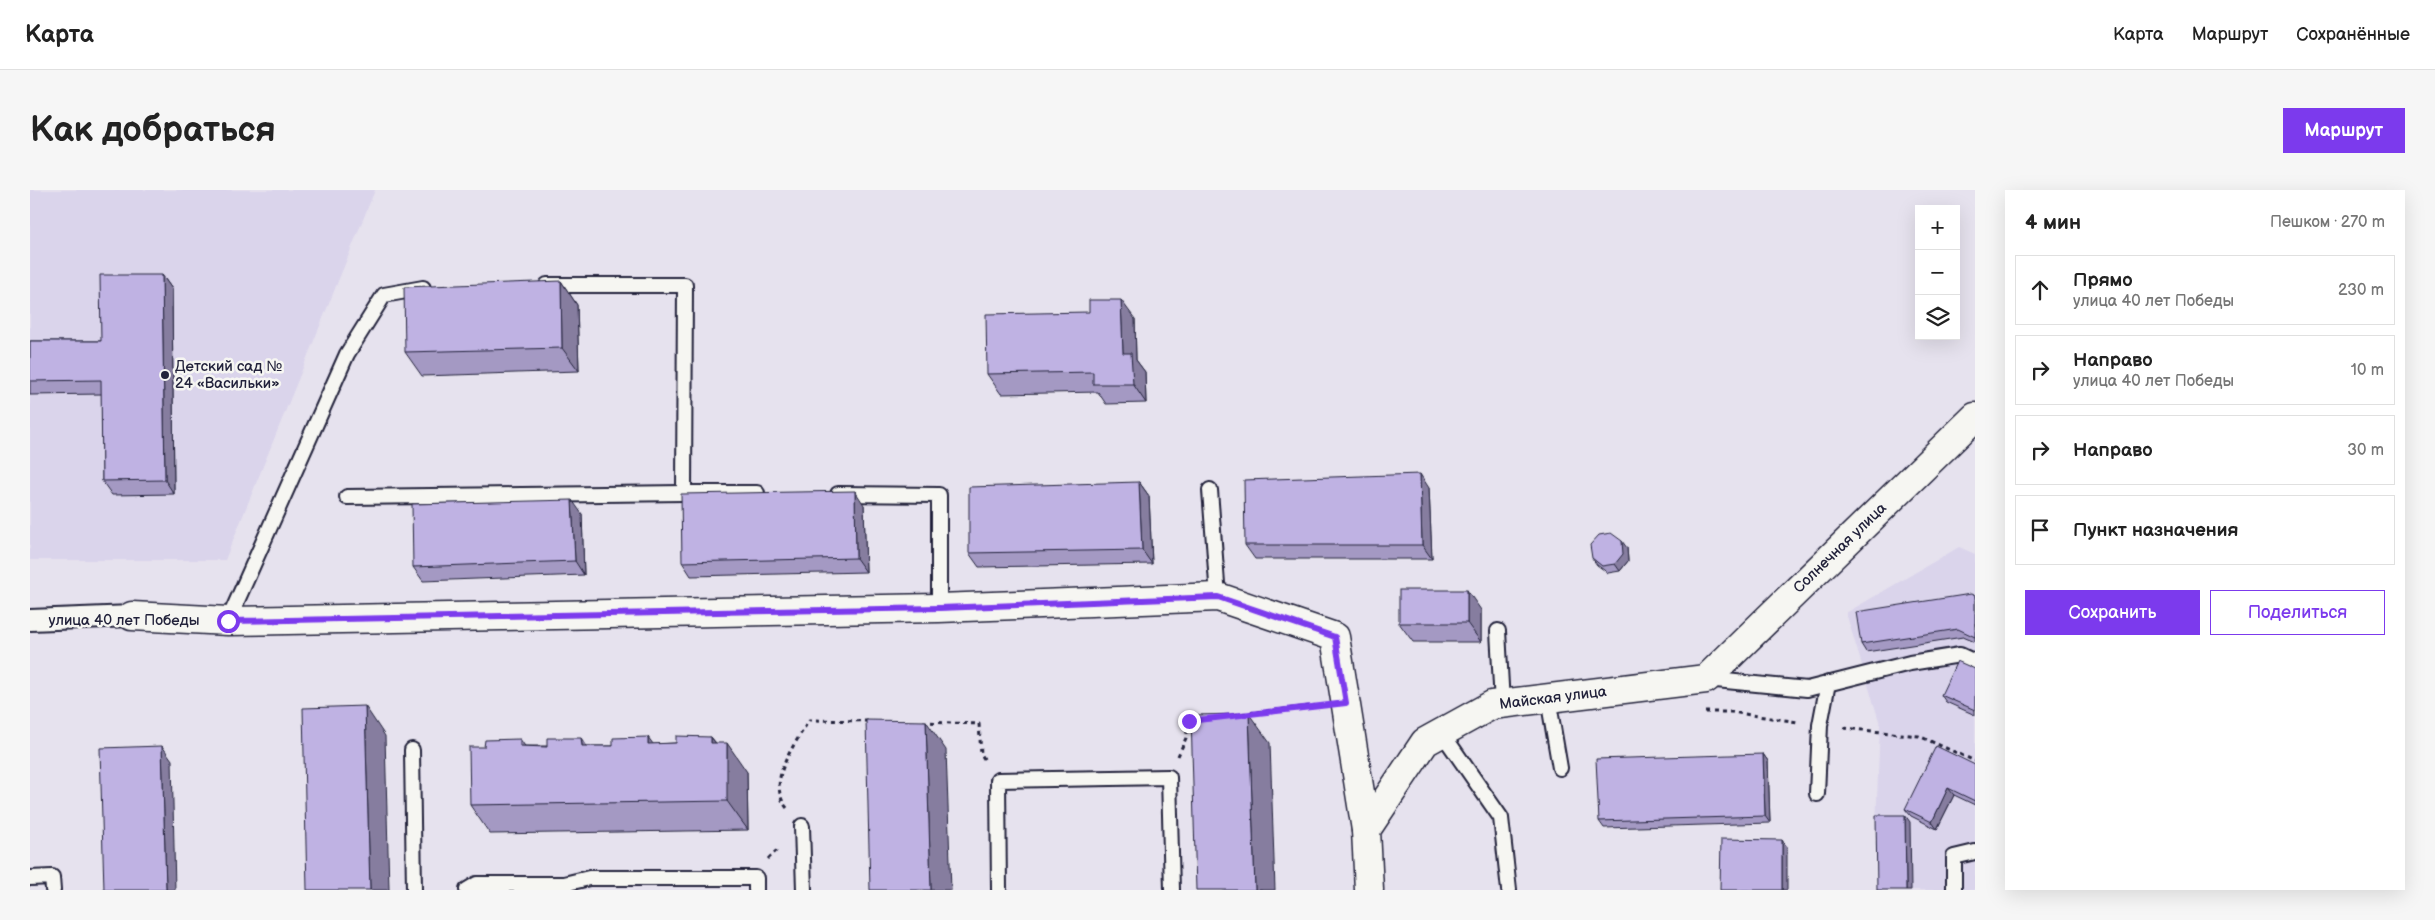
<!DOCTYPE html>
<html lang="ru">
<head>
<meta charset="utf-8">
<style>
	body { margin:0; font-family:"Balsamiq Sans",sans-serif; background:#f6f6f6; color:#222 }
	.controls { position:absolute; right:15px; top:15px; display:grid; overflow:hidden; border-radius:0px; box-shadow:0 5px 20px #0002 }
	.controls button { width:45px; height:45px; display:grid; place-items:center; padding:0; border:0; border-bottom:1px solid #e0e0e0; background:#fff; color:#222; font:25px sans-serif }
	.stop { position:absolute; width:15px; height:15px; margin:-11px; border:4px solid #7c3aed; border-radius:50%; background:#fff }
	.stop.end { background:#7c3aed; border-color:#fff; box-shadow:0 1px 5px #0008 }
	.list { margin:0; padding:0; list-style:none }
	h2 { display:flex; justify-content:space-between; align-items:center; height:65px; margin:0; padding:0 20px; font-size:21px }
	h2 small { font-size:16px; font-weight:400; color:#767676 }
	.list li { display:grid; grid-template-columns:32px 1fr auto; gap:15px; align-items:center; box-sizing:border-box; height:70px; margin:0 10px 10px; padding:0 10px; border:1px solid #e0e0e0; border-radius:0px }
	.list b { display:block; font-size:19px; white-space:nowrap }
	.list p { margin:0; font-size:16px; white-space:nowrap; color:#767676 }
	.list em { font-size:16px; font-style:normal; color:#767676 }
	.actions { display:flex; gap:10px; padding:15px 20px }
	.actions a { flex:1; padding:11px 0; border:1px solid #7c3aed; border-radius:0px; text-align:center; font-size:18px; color:#7c3aed }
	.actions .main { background:#7c3aed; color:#fff }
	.icon { flex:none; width:28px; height:28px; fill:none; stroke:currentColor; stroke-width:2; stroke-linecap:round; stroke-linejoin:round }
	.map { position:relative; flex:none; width:1945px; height:700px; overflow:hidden; border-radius:0px }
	header { display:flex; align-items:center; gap:30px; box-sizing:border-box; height:70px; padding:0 25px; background:#fff; border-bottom:1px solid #e0e0e0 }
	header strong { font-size:24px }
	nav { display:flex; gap:28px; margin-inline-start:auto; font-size:18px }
	.intro { display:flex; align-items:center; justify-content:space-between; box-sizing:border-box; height:120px; padding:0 30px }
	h1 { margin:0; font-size:35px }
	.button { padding:12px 22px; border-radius:0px; background:#7c3aed; color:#fff; font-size:18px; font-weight:700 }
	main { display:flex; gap:30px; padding:0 30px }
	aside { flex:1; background:#fff; border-radius:0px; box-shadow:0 5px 20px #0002 }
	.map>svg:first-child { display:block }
	.built { fill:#dad4eb }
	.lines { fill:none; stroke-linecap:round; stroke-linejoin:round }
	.service-casing { stroke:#22223b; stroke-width:18 }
	.pedestrian-casing { stroke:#22223b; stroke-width:24 }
	.minor-casing { stroke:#22223b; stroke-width:31 }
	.path { stroke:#22223b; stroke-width:3; stroke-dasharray:4 4; stroke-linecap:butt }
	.service { stroke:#f6f6f2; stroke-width:14 }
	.pedestrian { stroke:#f6f6f2; stroke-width:20 }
	.minor { stroke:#f6f6f2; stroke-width:28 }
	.wall { fill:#a499c3; stroke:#22223b }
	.shaded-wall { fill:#867d9f; stroke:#22223b }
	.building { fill:#bfb2e3; stroke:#22223b }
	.route { stroke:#7c3aed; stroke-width:6 }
	.poi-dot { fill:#22223b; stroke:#f6f6f2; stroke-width:2 }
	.labels { text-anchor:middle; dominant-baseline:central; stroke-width:5; stroke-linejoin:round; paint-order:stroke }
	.poi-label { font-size:15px; fill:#22223b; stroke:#f6f6f2; text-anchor:start }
	.street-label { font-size:15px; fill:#22223b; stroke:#f6f6f2 }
</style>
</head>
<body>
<header>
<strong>Карта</strong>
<nav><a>Карта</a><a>Маршрут</a><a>Сохранённые</a></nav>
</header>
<div class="intro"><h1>Как добраться</h1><a class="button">Маршрут</a></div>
<main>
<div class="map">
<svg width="1945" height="700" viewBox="0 0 1945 700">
	<rect width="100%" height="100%" fill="#e6e2ee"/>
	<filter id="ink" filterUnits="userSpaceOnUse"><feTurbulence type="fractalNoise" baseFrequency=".02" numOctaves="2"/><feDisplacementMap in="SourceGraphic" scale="10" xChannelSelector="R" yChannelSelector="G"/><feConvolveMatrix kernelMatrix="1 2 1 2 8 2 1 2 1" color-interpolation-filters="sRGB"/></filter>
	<g filter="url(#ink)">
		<g class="built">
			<path d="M0 0H345L195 370H0Z"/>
			<path d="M1929 357 1945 364V700H1847L1846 635 1850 534 1816 423Z"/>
		</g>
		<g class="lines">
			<defs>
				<g id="service">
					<path d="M517 95H655L654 303H727"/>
					<path d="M1180 300 1188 407"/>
					<path d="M808 304 909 305V418"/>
					<path d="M317 307 654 303"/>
					<path d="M198 431 317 164 354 105 393 98"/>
					<path d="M1468 441 1472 514"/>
					<path d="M1676 489 1777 499 1880 473 1930 465 1945 472"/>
					<path d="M1518 508 1530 578"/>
					<path d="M1412 543 1471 628 1479 700"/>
					<path d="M382 560 384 700"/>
					<path d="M1787 604 1790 535 1798 493"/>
					<path d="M772 636 774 700"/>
					<path d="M0 688 22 687 23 700"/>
					<path d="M534 694 559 688H726V700"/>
					<path d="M437 700 447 694H534V700"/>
					<path d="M969 700 968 590 1139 587 1142 700"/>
					<path d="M1924 700V667L1945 662"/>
				</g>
				<path id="pedestrian" d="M0 430 102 426"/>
				<g id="minor">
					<path d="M102 426 198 431 909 418 1188 407 1305 447 1336 640"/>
					<path d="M1339 700 1336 640 1395 552 1462 515 1676 489 1945 227"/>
				</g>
			</defs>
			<use href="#service" class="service-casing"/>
			<use href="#pedestrian" class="pedestrian-casing"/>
			<use href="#minor" class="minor-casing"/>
			<g class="path">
				<path d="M1675 522H1701L1768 532"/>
				<path d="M1204 525 1285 516"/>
				<path d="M893 532 949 534 951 564 956 572"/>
				<path d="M1814 538 1889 546 1945 571"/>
				<path d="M1148 566 1156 548 1159 531 1163 530"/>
				<path d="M757 618C735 591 765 555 779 530L839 531"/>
				<path d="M738 669 748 659"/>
			</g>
			<use href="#service" class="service"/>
			<use href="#pedestrian" class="pedestrian"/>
			<use href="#minor" class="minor"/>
		</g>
		<g class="wall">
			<path d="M132 85 142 99 144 304 82 305 72 291V204L0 205V151H71Z"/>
			<path d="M531 91 547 115 549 181 392 186 375 162Z"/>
			<path d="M1105 129 1106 170 1115 182 1116 213 1076 214 1068 202 971 204 957 184Z"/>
			<path d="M1109 292 1119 306 1122 374 949 377 939 363Z"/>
			<path d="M1399 298 1402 369H1225L1215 355Z"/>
			<path d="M834 315 836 382 661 386 652 372Z"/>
			<path d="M552 324 554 385 393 391 383 377Z"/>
			<path d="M1597 358 1598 371 1590 381 1578 383 1567 375 1562 368Z"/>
			<path d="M1945 406V452L1933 447 1836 462 1831 454Z"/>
			<path d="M1451 420V452H1383L1369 433Z"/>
			<path d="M1945 479V525L1916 512 1911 505Z"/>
			<path d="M681 547 686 553 717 582 718 640 460 644 440 615 494 556H583L646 553Z"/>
			<path d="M1733 564 1738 571 1740 633 1574 638 1569 631Z"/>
			<path d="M1945 575V615L1924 605 1907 639 1881 626 1875 619Z"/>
		</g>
		<g class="shaded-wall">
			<path d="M132 85 142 99 144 304 135 290Z"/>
			<path d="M531 91 547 115 549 181 532 158Z"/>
			<path d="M1091 110 1105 129 1106 170 1115 182 1116 213 1103 194 1093 163Z"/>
			<path d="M1390 284 1399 298 1402 369 1392 355Z"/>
			<path d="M1109 292 1119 306 1122 374 1112 360Z"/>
			<path d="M825 301 834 315 836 382 826 368Z"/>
			<path d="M542 310 552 324 554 385 545 371Z"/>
			<path d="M1592 351 1597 358 1598 371 1590 381 1585 374Z"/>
			<path d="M1437 400 1451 420V452L1437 433Z"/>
			<path d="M335 516 355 546 359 700H340Z"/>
			<path d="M1219 524 1240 553 1245 700H1225Z"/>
			<path d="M896 531 916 560 921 700H901Z"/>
			<path d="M618 547 639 576 618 554Z"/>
			<path d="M681 547 697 569V553L717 582 718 640 697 611 681 553Z"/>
			<path d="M551 548 572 577 552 556Z"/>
			<path d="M490 549 510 578 490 556Z"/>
			<path d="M132 556 142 570 145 700H136Z"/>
			<path d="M1733 564 1738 571 1740 633 1735 626Z"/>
			<path d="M1918 598 1924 605 1907 639 1902 632Z"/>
			<path d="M1875 625 1880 632 1881 700H1876Z"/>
			<path d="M1752 650 1757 657V700H1752Z"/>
		</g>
		<g class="building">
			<path d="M70 85H132L135 290 72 291 71 190 0 191V151H71Z"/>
			<path d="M531 91 532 158 375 162 374 97Z"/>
			<path d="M1059 110H1091L1093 163H1101L1103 194H1063V182L957 184 956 124 1059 122Z"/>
			<path d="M1390 284 1392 355H1215L1214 290Z"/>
			<path d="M1109 292 1112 360 939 363V297Z"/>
			<path d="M825 301 826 368 652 372 651 304Z"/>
			<path d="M542 310 545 371 383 377 382 314Z"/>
			<path d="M1581 343 1592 351 1593 364 1585 374 1572 376 1562 368 1560 355 1569 345Z"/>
			<rect x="1369" y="400" width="68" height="33"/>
			<path d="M1941 404 1945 406V447L1928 439 1831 454 1826 422Z"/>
			<path d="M1927 471 1945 479V520L1911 505Z"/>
			<path d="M335 516 340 700H277L273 518Z"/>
			<path d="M1219 524 1225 700H1166L1161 525Z"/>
			<path d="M836 530 896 531 901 700H840Z"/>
			<path d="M646 546 681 547V553H697V611L440 615 439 557H454L455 550 490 549V556L517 557V548H551L552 556H583V548L618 547V554L646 553Z"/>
			<path d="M132 556 136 700H74L70 558Z"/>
			<path d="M1906 556 1945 575V611L1918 598 1902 632 1875 619Z"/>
			<path d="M1733 564 1735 626 1569 631 1566 569Z"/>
			<path d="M1846 625H1875L1876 700H1847Z"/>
			<path d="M1691 649 1752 650V700H1690Z"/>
		</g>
	</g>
	<g class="lines" filter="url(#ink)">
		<path class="route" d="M198 431 910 418 1188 407 1305 447 1316 513 1159 531"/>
	</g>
	<circle class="poi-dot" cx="135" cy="185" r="5"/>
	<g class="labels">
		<g class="poi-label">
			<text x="145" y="176">Детский сад №<tspan x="145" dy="17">24 «Васильки»</tspan></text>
		</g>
		<g class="street-label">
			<text transform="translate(1810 358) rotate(-44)">Солнечная улица</text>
			<text x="94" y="430">улица 40 лет Победы</text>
			<text transform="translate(1523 508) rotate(-7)">Майская улица</text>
		</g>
	</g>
</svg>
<div class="controls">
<button>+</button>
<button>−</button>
<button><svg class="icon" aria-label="layers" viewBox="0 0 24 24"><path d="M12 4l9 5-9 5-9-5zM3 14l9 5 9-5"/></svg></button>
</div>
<div class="stop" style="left:198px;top:431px"></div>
<div class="stop end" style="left:1159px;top:531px"></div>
</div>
<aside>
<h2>4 мин<small>Пешком · 270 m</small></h2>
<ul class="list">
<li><svg class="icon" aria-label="ahead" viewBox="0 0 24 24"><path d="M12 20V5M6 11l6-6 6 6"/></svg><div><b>Прямо</b><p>улица 40 лет Победы</p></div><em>230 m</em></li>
<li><svg class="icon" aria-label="right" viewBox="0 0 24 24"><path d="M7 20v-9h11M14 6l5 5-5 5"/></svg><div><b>Направо</b><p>улица 40 лет Победы</p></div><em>10 m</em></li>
<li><svg class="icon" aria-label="right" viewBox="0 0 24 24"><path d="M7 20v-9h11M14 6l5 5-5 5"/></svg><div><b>Направо</b></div><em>30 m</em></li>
<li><svg class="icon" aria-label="arrive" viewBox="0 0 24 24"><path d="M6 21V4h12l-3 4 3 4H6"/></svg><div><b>Пункт назначения</b></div></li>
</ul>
<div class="actions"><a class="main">Сохранить</a><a>Поделиться</a></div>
</aside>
</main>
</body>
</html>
